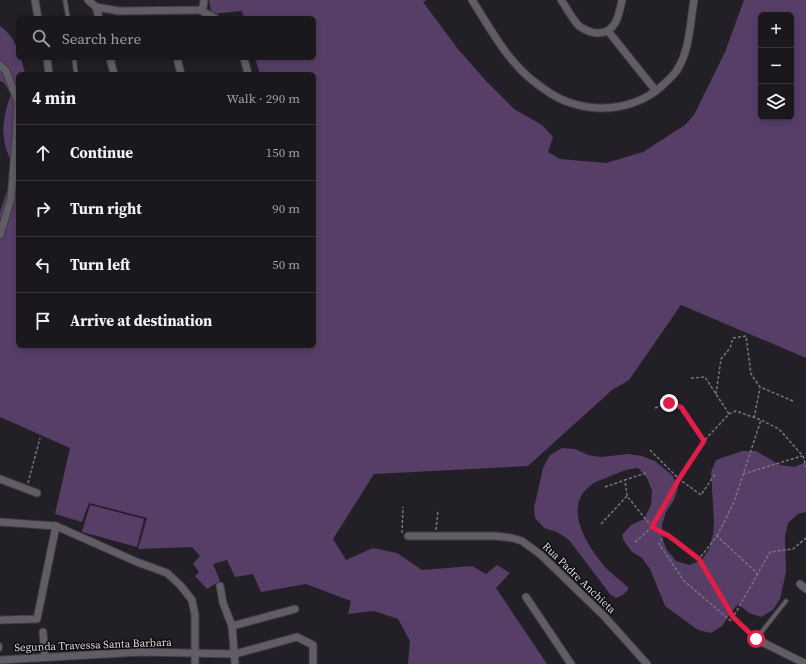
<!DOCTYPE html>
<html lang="en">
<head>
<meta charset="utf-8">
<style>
	body { margin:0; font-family:"Source Serif 4",serif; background:#27242a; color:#f1f3f6 }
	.controls { position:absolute; right:12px; top:12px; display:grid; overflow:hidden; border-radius:6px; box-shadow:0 2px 6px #0003 }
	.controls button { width:36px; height:36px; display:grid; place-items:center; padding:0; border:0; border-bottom:1px solid #38363b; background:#1a171d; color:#f1f3f6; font:20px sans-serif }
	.stop { position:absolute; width:12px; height:12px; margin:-9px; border:3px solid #e11d48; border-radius:50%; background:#fff }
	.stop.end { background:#e11d48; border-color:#fff; box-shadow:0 1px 4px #0008 }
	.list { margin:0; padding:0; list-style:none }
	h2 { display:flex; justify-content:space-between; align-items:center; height:52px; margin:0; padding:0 16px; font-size:17px }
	h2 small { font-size:13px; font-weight:400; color:#9f9fa4 }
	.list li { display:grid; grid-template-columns:26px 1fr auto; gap:12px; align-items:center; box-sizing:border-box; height:56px; padding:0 16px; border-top:1px solid #38363b }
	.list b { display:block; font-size:15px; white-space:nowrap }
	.list em { font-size:13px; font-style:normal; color:#9f9fa4 }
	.icon { flex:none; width:22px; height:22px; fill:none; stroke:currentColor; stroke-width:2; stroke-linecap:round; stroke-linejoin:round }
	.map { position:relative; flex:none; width:806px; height:664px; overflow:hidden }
	.search { position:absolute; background:#1a171d; box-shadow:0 2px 6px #0003; left:16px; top:16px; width:300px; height:44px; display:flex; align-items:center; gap:10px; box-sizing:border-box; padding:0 14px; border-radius:6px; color:#9f9fa4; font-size:15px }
	.panel { position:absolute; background:#1a171d; box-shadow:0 2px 6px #0003; left:16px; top:72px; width:300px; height:276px; border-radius:6px }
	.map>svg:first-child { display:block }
	.green { fill:#563e66; fill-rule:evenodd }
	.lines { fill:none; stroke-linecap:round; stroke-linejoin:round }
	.service-casing { stroke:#3f3b42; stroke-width:5.5 }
	.minor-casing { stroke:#3f3b42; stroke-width:9 }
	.path { stroke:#79767d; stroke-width:1.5; stroke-dasharray:3 2; stroke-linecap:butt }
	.service { stroke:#615c65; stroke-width:3.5 }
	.minor { stroke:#615c65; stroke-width:7 }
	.route { stroke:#e11d48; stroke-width:5 }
	.labels { text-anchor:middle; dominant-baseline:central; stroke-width:3; stroke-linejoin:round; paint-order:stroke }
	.street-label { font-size:11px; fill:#dcd9df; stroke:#0c0a0d }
</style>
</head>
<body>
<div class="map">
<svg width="806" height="664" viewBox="0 0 806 664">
	<rect width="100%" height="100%" fill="#231f27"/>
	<g class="green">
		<path d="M209 0H427L423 2 458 49 487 82 514 109 542 125 553 137 548 152 560 159 606 163 643 152 685 125 694 115 725 52 744 0H806V358L681 305 629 380 612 390 528 466 374 474 333 539 346 560 373 548 397 553 422 570 472 566 486 574 497 565 510 573 496 588 547 664H408L410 641 398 619 374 611 348 614 351 601 306 584 261 592 253 574 235 577 227 560 213 564 220 581 207 589 195 576 199 572 193 564 200 556 192 547 138 549 147 518 89 503 82 522 55 514 70 448 0 417V212L12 176 18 175V346H314V74H260L255 58H314V18H244L242 11 212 14ZM761 15H791V117H761Z"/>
		<path d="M0 26C11 34 18 44 18 58H21L25 74H18V166L14 167C0 141 1 122 11 94L4 83 0 81Z"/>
		<path d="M562 448 575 449 588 455 601 457 628 454 642 456 655 461 673 476 678 488 674 500 666 512 662 525V538L667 550 676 561 689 565 702 560 709 549 713 535 714 522 711 472 716 460 742 451H756L780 465 794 467 806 462V512L798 514 788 523 785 536 786 572 780 599 773 610 761 617 749 613 738 604 730 614 722 626 711 633 698 630 665 606 650 569 642 558 632 552 624 541 622 535 631 525 644 519 651 505 652 491 647 478 638 468C626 469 617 473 606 478 601 480 594 482 590 486 561 508 590 550 607 569 613 575 621 581 628 587V590L623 595 616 598 610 594 569 540 557 532 544 528 535 518 534 508 543 468 550 455Z"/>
		<path d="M90 505 144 519 137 547 82 532Z"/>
	</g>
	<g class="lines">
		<defs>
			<g id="service">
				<path d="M65 0 68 18"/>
				<path d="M74 58 76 74"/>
				<path d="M756 639 786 601"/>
				<path d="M0 645V649"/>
			</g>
			<g id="minor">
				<path d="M35 0 38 18"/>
				<path d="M88 0 96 7 119 11 200 10 203 8 204 0"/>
				<path d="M472 0C490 28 506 59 532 80 542 88 556 98 568 102 601 114 639 108 664 84 668 80 674 75 677 70 690 50 690 23 694 0"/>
				<path d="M561 0C567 8 572 19 579 26 585 30 589 32 596 33 616 34 619 15 622 0"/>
				<path d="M96 7 99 18"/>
				<path d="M200 10 215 18"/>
				<path d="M608 31 656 91"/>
				<path d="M47 58 49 74"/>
				<path d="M110 58 114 74"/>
				<path d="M177 58 181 74"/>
				<path d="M244 58 248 74"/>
				<path d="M0 65 6 71 18 102 16 138 11 199 0 235"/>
				<path d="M0 479 37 493"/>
				<path d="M0 522 56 526 137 562 167 573 180 585 192 600 195 615V664"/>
				<path d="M408 536H496L512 538 522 541 541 555 604 616 647 664"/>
				<path d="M800 584 806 589"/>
				<path d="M220 586 223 603 232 626 235 664"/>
				<path d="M526 597 571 664"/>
				<path d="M0 620 37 619 56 526"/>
				<path d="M232 626 295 609"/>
				<path d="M43 632 45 657"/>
				<path d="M756 639 806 664"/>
				<path d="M0 660 142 652 235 654 297 637 313 645V664"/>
			</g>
		</defs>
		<use href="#service" class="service-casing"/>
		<use href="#minor" class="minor-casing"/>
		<g class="path">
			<path d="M691 378 705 377 729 414"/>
			<path d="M716 394 721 359 730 348 733 338 746 336 751 374 760 387 793 401"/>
			<path d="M655 408 669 403 681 407 704 441"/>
			<path d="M754 418 760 388"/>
			<path d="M650 450 679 479 701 495 715 474"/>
			<path d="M646 473 625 480 627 496 652 527 669 536 699 559"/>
			<path d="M743 474 802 456"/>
			<path d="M28 483 40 438"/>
			<path d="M605 487 625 480"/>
			<path d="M601 524 627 496"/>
			<path d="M436 530 438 510"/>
			<path d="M402 533 403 507"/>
			<path d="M665 534 659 544 684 581 731 621 770 552 793 549 806 538"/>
			<path d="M717 536 734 502 761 420"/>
			<path d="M635 542 652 527 679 479 703 442 729 414 736 411 761 420 779 429 803 456 806 467"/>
			<path d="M751 634 733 617 699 559 717 536 758 574"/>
		</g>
		<use href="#service" class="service"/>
		<use href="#minor" class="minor"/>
	</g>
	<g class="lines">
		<path class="route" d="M669 403 681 407 704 441 679 479 652 527 669 536 699 559 733 617 756 639"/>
	</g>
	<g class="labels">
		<g class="street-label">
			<text transform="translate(579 578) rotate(44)">Rua Padre Anchieta</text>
			<text transform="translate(93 645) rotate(-2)">Segunda Travessa Santa Barbara</text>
		</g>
	</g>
</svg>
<div class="controls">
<button>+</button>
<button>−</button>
<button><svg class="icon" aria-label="layers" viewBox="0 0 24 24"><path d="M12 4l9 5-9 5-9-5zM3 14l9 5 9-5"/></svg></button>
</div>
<div class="stop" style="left:756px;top:639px"></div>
<div class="stop end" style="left:669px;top:403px"></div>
<div class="search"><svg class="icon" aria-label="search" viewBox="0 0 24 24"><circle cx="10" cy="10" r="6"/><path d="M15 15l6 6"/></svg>Search here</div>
<section class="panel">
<h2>4 min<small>Walk · 290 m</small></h2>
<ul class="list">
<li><svg class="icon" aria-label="ahead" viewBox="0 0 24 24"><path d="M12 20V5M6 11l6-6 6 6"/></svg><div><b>Continue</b></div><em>150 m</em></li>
<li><svg class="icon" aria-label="right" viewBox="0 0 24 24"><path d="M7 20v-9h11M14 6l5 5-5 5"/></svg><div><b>Turn right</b></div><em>90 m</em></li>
<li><svg class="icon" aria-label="left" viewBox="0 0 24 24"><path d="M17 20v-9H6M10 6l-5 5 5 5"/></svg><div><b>Turn left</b></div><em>50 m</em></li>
<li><svg class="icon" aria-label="arrive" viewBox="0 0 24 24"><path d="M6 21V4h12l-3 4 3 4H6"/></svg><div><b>Arrive at destination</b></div></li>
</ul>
</section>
</div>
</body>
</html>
